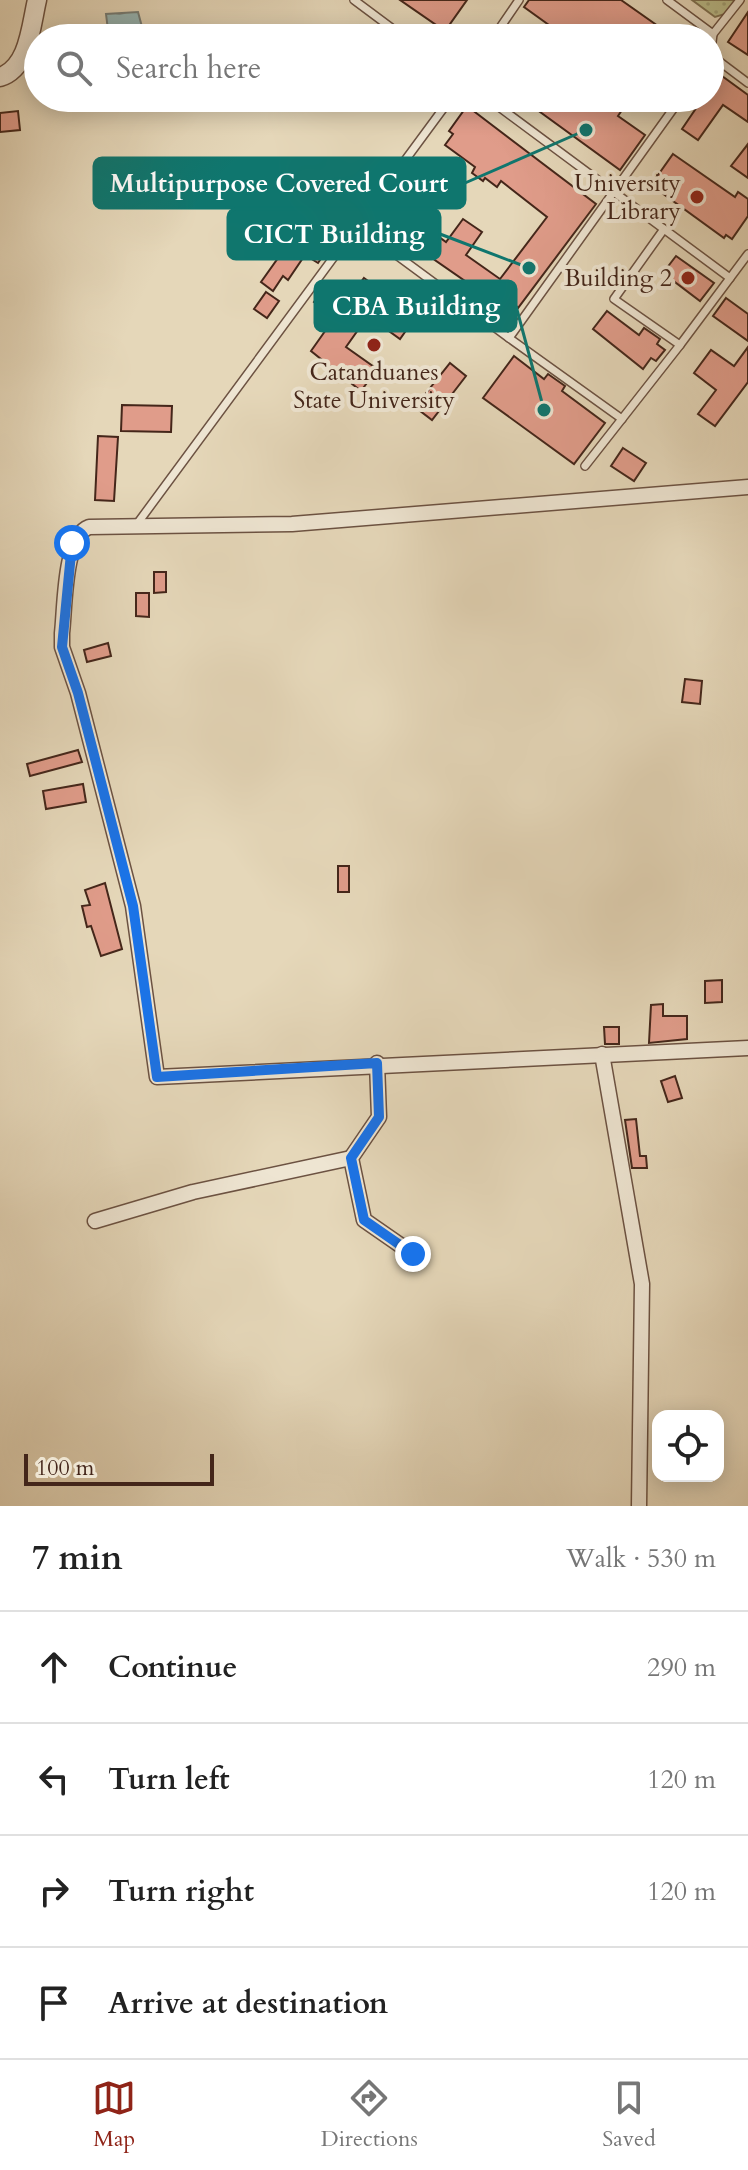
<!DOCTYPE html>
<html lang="en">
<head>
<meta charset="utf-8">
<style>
	body { margin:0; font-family:Cardo,serif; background:#f2f2f2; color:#222 }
	.controls { position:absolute; right:24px; bottom:24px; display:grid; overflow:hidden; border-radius:16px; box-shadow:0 4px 20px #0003 }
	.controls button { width:72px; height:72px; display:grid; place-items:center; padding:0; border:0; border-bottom:2px solid #e0e0e0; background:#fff; color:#222; font:40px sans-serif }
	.scale { position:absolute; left:24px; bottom:20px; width:190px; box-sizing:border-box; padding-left:8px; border:4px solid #44261a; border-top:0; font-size:22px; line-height:28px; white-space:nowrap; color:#44261a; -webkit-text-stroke:6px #eee5d2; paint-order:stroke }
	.stop { position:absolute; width:24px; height:24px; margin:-18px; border:6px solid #1a73e8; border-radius:50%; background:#fff }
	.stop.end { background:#1a73e8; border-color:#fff; box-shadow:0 2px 8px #0008 }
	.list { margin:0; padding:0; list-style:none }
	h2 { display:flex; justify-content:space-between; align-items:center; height:104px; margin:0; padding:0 32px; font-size:34px }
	h2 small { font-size:26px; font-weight:400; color:#767676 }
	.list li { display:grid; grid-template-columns:52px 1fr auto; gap:24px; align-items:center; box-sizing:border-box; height:112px; padding:0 32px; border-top:2px solid #e0e0e0 }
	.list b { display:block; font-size:30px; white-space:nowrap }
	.list em { font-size:26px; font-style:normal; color:#767676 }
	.icon { flex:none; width:44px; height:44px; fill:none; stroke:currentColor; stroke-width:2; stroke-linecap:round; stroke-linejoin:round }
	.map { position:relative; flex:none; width:748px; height:1506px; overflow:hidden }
	.search { position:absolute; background:#fff; box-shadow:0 4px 20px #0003; left:24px; right:24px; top:24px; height:88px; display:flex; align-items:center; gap:20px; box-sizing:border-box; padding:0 28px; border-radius:44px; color:#767676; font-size:30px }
	.sheet { height:552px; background:#fff }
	nav { display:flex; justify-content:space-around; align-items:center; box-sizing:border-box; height:112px; border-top:2px solid #e0e0e0; background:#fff; font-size:22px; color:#767676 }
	nav a { display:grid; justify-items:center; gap:4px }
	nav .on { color:#8f2418 }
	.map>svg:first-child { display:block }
	.park { fill:url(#park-dots); stroke:#7f7252; stroke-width:2 }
	.water { fill:url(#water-waves); stroke:#767e78; stroke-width:2 }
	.building { fill:#e09c8a; stroke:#44261a; stroke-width:2 }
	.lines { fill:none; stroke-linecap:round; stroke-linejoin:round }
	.service-casing { stroke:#6c5242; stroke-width:10 }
	.minor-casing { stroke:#6c5242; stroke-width:17 }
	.tertiary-casing { stroke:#6c5242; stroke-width:21 }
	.service { stroke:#eee5d2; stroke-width:7 }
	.minor { stroke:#eee5d2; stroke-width:14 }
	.tertiary { stroke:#eee5d2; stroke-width:18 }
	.route { stroke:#1a73e8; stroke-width:10 }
	.poi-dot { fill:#8f2418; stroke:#eee5d2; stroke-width:3 }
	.labels { text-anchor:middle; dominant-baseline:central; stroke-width:8; stroke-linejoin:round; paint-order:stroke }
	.poi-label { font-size:24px; fill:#44261a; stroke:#eee5d2; text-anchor:end }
	.leader { fill:none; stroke:#0f766e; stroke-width:3 }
	.callout-dot { fill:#0f766e; stroke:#eee5d2; stroke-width:3 }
	.callout { fill:#0f766e; stroke:#0f766e; stroke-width:3 }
	.callout-label { font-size:26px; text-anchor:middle; font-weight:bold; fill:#fff }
</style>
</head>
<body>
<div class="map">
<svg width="748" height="1506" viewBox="0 0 748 1506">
	<defs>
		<pattern id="park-dots" width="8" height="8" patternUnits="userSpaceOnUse" patternTransform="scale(2)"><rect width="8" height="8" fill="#babd8b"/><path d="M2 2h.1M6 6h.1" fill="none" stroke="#a1a277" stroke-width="1.8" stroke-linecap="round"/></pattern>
		<pattern id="water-waves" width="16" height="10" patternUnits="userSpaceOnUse" patternTransform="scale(2)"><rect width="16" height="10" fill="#98b8b7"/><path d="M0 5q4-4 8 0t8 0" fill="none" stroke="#7e9594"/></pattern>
	</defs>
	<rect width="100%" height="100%" fill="#e5d7b9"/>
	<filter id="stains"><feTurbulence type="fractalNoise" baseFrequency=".0025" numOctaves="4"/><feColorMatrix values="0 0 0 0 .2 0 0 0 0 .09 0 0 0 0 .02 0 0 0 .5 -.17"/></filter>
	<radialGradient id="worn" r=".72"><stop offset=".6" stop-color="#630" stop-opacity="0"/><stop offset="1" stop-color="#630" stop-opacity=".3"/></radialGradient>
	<path class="park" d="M692 0H736L725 14 715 17Z"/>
	<path class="water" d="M138 12 145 38H109L106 14Z"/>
	<g class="building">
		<path d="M400 0H467L445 31Z"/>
		<path d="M529 0H621L675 38H639L627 30 622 38H567L524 7Z"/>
		<path d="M748 12V55L728 42Z"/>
		<path d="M722 76 748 95V122L723 105 698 140 682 129 701 101 710 98Z"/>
		<path d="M543 98H606L622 110 618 116 645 135 620 170 536 109Z"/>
		<path d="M467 106 596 204 518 308 486 284 481 292 390 229 419 188 436 200 420 223 446 242 463 219 482 232 466 255 500 279 547 217 501 181 497 187 485 178 483 181 472 173 475 167 445 145 453 134 449 131Z"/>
		<path d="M18 111 20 130 0 132V113Z"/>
		<path d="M748 144V178L731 166Z"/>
		<path d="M673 154 735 197 738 192 748 199V216L732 239 726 235 724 238 651 185Z"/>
		<path d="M248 189 264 201 268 196 281 205 277 210 329 247 318 263 305 255 288 280 283 276 273 291 261 282 288 244 235 207Z"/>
		<path d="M676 256 714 283 700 301 663 273Z"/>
		<path d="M364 278 378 288 381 285 419 312 400 339 368 316 346 347 377 369 361 391 311 351 335 317 314 302 322 291 343 306Z"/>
		<path d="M266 292 279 301 267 318 254 309Z"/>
		<path d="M726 298 748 314V341L713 316Z"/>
		<path d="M607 311 639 335 644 328 660 339 657 344 665 350 656 361 651 358 643 369 593 329Z"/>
		<path d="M748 347V382L715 426 698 414 716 390 694 373 711 350 734 366Z"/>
		<path d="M514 356 544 379 548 374 565 386 562 391 605 423 574 464 483 398Z"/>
		<path d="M450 363 466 376 432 420 415 407Z"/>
		<path d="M122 405 172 406 171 432 121 431Z"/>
		<path d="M98 436 118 437 114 501 95 500Z"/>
		<path d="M623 448 646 463 634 481 611 466Z"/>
		<path d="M154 572H166V592L154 593Z"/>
		<path d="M136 593H149V617L136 616Z"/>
		<path d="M108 643 111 656 87 662 84 650Z"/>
		<path d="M685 679 702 681 700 704 682 702Z"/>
		<path d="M78 750 82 762 30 776 27 764Z"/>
		<path d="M83 784 86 802 46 809 43 791Z"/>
		<rect x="338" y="866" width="11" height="26"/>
		<path d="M105 883 122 949 101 956 91 926 87 927 82 906 90 905 85 890Z"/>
		<path d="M722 980V1002L705 1003V981Z"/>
		<path d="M663 1004V1016H687V1039L649 1043 651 1005Z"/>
		<path d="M604 1027H619V1044H605Z"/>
		<path d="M675 1076 682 1098 668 1102 661 1081Z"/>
		<path d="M636 1119 640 1156H646L647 1168H632L625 1120Z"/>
	</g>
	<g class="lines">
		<defs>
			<g id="service">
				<path d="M354 0 405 38"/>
				<path d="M667 0 713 34 710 58"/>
				<path d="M713 34 740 0"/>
				<path d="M493 38 519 0"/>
				<path d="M712 56 748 83"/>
				<path d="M487 98 730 278"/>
				<path d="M357 226 509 338 681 98"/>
				<path d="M664 229 614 299 680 345 748 254"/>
				<path d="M509 338 622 419"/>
				<path d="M585 466 680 345"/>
				<path d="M137 524 451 98"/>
			</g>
			<g id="minor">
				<path d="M748 487 292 524 89 527C64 536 65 608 62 633V647L78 693 133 906 157 1077 748 1048"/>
				<path d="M602 1054 642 1284 639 1506"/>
				<path d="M377 1063 379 1117 351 1158 364 1220 413 1254"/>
				<path d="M95 1221 193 1192 351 1158"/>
			</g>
			<path id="tertiary" d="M0 77C29 68 31 25 37 0"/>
		</defs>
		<use href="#service" class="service-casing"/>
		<use href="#minor" class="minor-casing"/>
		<use href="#tertiary" class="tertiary-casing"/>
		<use href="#service" class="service"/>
		<use href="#minor" class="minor"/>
		<use href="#tertiary" class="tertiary"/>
	</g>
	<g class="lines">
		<path class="route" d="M72 543 62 647 78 693 133 906 157 1077 377 1063 379 1117 351 1158 364 1220 413 1254"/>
	</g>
	<g class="poi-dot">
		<circle cx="697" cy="197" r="8"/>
		<circle cx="688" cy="278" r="8"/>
		<circle cx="374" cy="345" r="8"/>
	</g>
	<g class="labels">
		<g class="poi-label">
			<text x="681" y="183">University<tspan x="681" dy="28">Library</tspan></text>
			<text x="672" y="278">Building 2</text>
			<text x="374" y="372" text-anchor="middle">Catanduanes<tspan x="374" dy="28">State University</tspan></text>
		</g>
	</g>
	<path class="leader" d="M586 130L465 183M529 268L440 234M544 410L516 306"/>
	<g class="callout-dot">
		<circle cx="586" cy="130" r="8"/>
		<circle cx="529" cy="268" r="8"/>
		<circle cx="544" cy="410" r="8"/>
	</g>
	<g class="callout">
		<rect x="94" y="158" width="371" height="50" rx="8"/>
		<rect x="228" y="209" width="212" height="50" rx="8"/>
		<rect x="315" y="281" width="201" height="50" rx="8"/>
	</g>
	<g class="callout-label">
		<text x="279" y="192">Multipurpose Covered Court</text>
		<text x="334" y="243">CICT Building</text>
		<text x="416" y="315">CBA Building</text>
	</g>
	<rect width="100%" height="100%" filter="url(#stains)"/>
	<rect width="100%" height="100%" fill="url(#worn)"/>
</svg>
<div class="controls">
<button><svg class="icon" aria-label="locate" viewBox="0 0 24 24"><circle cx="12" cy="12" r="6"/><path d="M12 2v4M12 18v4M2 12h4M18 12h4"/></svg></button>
</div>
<div class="scale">100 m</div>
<div class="stop" style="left:72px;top:543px"></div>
<div class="stop end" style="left:413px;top:1254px"></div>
<div class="search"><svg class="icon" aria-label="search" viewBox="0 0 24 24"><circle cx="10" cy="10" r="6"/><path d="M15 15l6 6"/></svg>Search here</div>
</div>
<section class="sheet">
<h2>7 min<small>Walk · 530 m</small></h2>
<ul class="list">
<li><svg class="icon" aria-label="ahead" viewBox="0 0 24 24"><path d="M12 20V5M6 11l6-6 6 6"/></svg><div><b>Continue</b></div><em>290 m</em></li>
<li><svg class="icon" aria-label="left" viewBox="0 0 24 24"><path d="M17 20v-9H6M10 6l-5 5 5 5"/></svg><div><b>Turn left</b></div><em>120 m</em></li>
<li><svg class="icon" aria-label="right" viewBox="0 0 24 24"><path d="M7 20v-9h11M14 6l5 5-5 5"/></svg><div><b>Turn right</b></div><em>120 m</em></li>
<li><svg class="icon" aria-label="arrive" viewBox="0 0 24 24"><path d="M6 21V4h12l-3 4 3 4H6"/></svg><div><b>Arrive at destination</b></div></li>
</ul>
</section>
<nav>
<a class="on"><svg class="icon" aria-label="map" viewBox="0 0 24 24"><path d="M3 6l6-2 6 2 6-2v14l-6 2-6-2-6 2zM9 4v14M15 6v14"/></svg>Map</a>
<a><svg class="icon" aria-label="directions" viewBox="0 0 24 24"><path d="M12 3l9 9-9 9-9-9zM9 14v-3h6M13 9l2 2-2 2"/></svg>Directions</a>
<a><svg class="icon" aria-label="saved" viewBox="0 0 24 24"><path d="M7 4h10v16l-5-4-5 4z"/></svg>Saved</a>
</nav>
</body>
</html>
